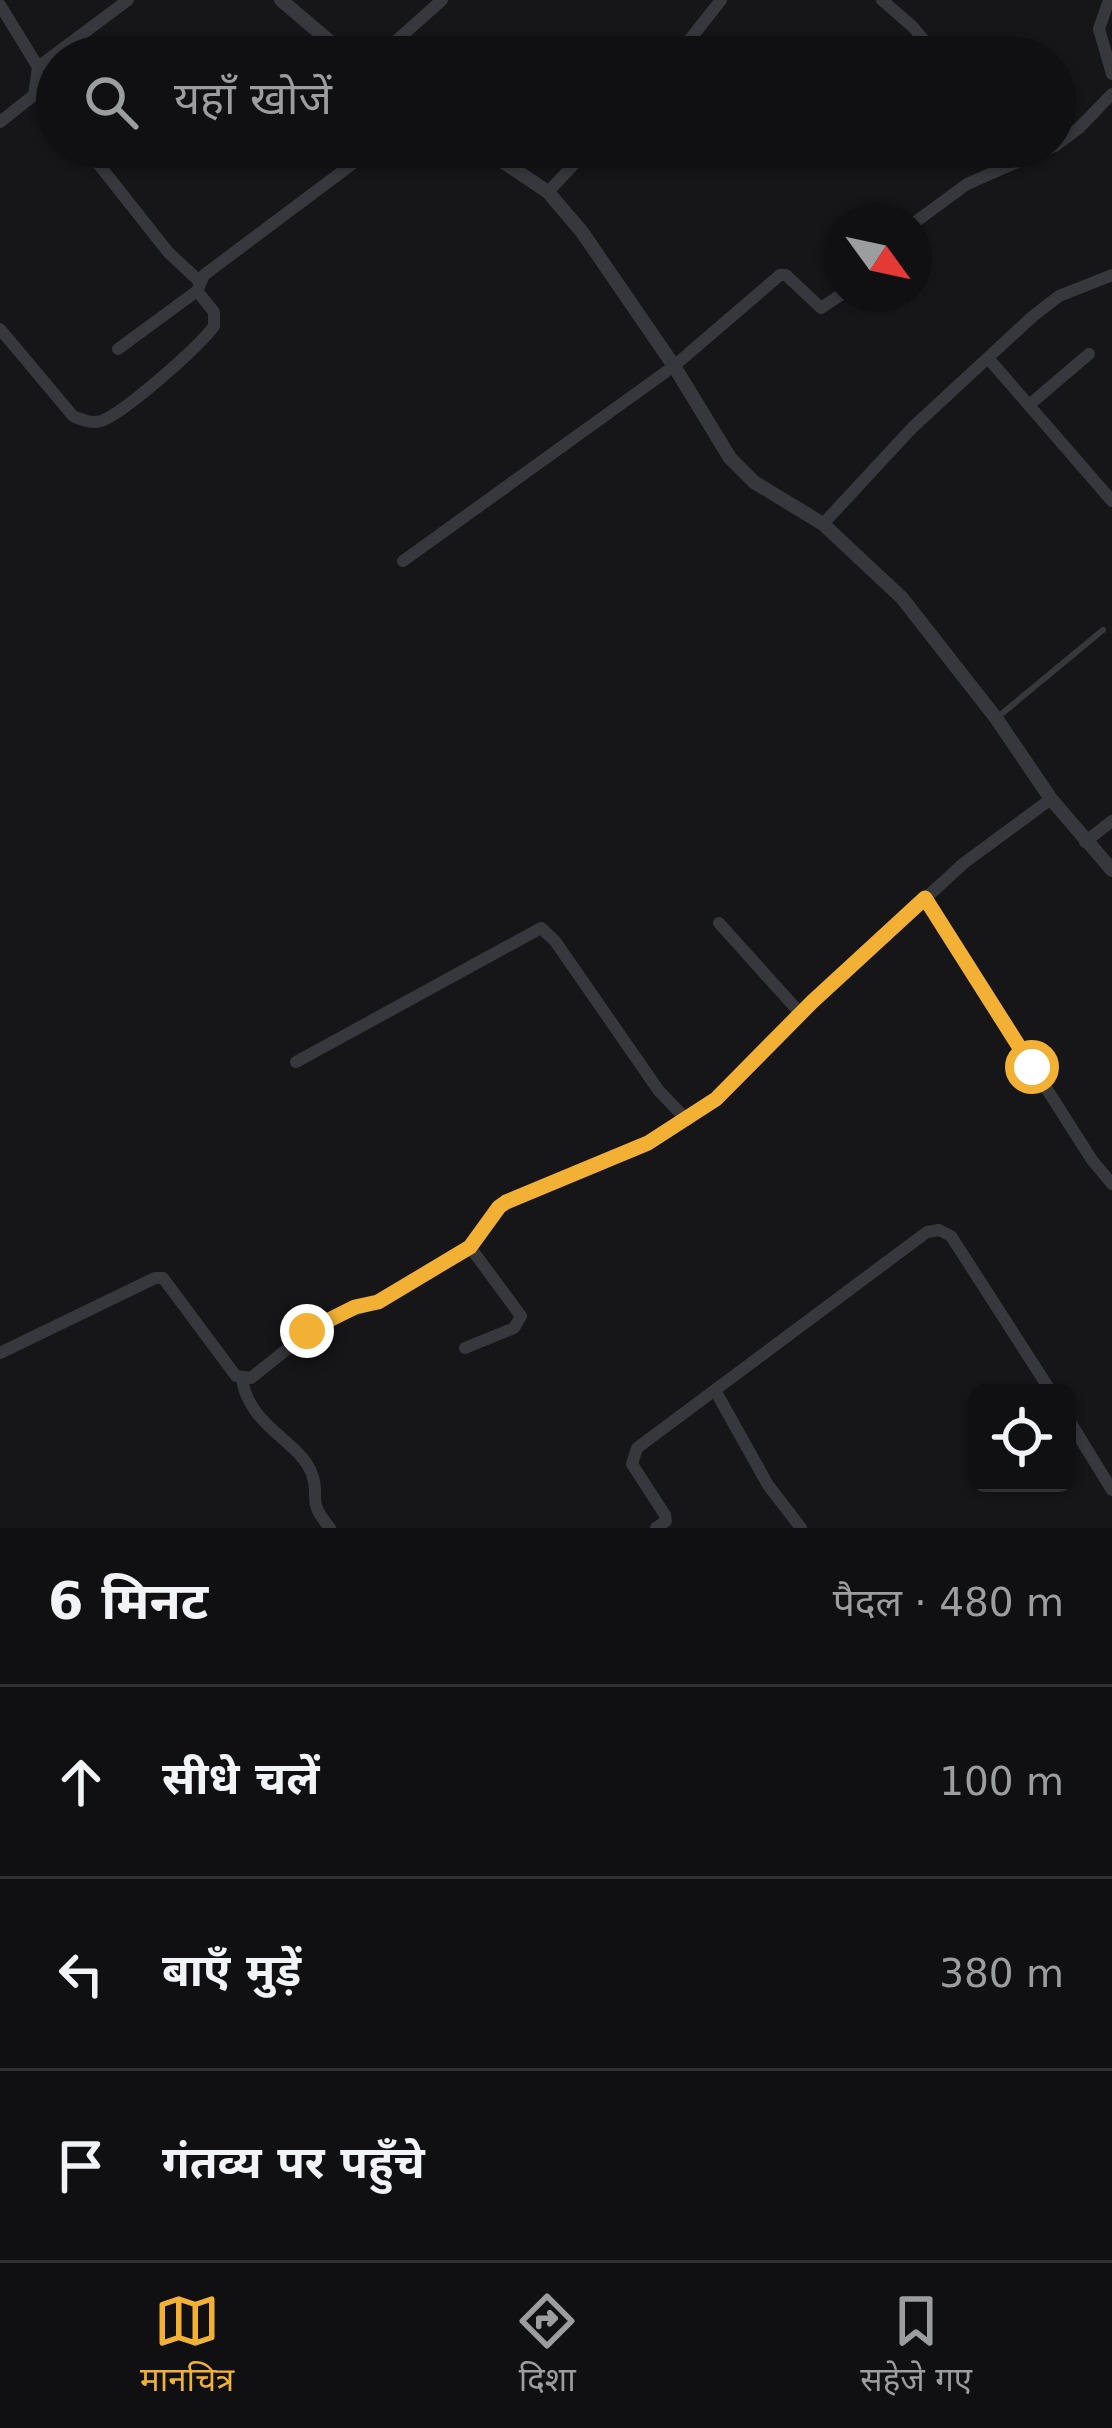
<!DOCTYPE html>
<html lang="hi">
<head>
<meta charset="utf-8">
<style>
	body { margin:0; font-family:"DejaVu Sans","Noto Sans Devanagari",sans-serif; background:#19191b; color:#f1f3f6 }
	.controls { position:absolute; right:36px; bottom:36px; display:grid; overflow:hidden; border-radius:18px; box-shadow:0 3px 9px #0004 }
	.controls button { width:108px; height:108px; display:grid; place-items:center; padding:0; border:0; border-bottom:3px solid #303032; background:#101012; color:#f1f3f6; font:60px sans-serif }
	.compass { position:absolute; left:824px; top:204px; width:108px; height:108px; border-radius:50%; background:#101012; box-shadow:0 3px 9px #0004; rotate:123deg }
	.stop { position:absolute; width:36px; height:36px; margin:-27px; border:9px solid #f2b134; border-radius:50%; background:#fff }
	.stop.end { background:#f2b134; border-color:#fff; box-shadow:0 3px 12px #0008 }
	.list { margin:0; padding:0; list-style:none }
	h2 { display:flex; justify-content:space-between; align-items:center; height:156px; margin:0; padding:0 48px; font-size:51px }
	h2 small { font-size:39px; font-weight:400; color:#9c9d9f }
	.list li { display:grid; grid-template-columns:78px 1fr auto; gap:36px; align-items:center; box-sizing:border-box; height:192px; padding:0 48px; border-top:3px solid #303032 }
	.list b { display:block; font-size:45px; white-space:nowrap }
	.list em { font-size:39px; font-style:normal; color:#9c9d9f }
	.icon { flex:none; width:66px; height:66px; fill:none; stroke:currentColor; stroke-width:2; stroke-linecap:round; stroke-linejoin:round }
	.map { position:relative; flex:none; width:1112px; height:1528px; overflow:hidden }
	.search { position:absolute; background:#101012; box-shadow:0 3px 9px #0004; left:36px; right:36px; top:36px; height:132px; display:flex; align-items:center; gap:30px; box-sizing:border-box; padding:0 42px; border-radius:66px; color:#9c9d9f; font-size:45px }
	.sheet { height:732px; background:#101012 }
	nav { display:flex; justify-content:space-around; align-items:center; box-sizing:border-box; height:168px; border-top:3px solid #303032; background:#101012; font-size:33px; color:#9c9d9f }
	nav a { display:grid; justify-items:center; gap:6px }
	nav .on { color:#f2b134 }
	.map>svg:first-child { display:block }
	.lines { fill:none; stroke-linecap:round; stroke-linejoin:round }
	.service { stroke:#37383d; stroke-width:6 }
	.minor { stroke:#37383d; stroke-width:12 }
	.tertiary { stroke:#37383d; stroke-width:14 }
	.route { stroke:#f2b134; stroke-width:15 }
</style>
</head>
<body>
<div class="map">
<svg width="1112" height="1528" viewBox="0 0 1112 1528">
	<rect width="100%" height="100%" fill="#161618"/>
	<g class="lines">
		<path class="service" d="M999 716 1103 630"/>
		<g class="minor">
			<path d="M882 0 913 27 938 57"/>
			<path d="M1109 0 1099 29 1112 74"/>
			<path d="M0 5 38 67"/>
			<path d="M378 57 442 0"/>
			<path d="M676 57 721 0"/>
			<path d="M38 78 57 106"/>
			<path d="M0 122 34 95 38 67 128 0"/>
			<path d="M1055 146 1079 128 1112 94"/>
			<path d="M85 147 168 252 199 281"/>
			<path d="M789 147 792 150"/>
			<path d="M548 192 590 147"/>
			<path d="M914 223 967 184 1052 147"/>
			<path d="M0 329 73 416C83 420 91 424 101 421 123 414 200 346 214 326V312L197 291 204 275 375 147"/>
			<path d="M118 349 197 291"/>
			<path d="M988 358 1112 501"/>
			<path d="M1029 405 1089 354"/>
			<path d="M823 524 912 428 1032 317 1059 296 1112 275"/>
			<path d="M403 561 674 366 780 275H786L821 308 842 294"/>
			<path d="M1085 842 1112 821"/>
			<path d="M925 898 1092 1160 1112 1184"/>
			<path d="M719 923 801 1014"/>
			<path d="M296 1062 541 928 555 941 659 1091 687 1120"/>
			<path d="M465 1348 514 1328 521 1316 470 1247"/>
			<path d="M0 1353 155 1278H163L236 1376 251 1378 322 1321 378 1302 470 1247 499 1207 648 1143 716 1099 812 1002 964 863 1051 799"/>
			<path d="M242 1379C249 1427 300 1441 312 1474 321 1499 305 1498 330 1528"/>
			<path d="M716 1392 768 1485 801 1528"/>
			<path d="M1067 1417 1112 1490"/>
			<path d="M656 1528 666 1521 665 1515 632 1464 637 1448 927 1232 939 1230 951 1236 1052 1393"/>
		</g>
		<g class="tertiary">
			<path d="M281 0 348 57"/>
			<path d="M481 147 548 192 582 232 674 366 730 458 754 482 823 524 902 598 996 718 1051 799 1112 870"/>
		</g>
	</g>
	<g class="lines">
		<path class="route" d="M307 1331 355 1307 378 1302 470 1247 499 1207 506 1202 648 1143 716 1099 812 1002 925 898 1032 1067"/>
	</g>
</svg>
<div class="controls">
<button><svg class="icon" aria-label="locate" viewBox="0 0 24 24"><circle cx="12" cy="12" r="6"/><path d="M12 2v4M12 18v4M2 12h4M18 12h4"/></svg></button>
</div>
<svg class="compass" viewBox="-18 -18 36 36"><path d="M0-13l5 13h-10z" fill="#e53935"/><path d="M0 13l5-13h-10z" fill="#9c9d9f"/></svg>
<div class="stop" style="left:1032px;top:1067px"></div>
<div class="stop end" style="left:307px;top:1331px"></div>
<div class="search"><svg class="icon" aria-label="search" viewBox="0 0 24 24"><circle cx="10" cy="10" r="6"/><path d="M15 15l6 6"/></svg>यहाँ खोजें</div>
</div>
<section class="sheet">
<h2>6 मिनट<small>पैदल · 480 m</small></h2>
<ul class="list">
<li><svg class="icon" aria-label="ahead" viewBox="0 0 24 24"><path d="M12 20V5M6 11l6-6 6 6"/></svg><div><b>सीधे चलें</b></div><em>100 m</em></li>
<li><svg class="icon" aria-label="left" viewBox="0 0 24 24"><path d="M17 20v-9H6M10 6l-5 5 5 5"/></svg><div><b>बाएँ मुड़ें</b></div><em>380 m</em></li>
<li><svg class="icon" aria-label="arrive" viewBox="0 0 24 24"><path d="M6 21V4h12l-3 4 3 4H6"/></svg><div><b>गंतव्य पर पहुँचे</b></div></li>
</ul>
</section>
<nav>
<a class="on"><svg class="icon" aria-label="map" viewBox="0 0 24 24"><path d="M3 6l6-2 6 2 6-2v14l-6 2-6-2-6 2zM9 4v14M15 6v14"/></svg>मानचित्र</a>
<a><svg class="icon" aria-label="directions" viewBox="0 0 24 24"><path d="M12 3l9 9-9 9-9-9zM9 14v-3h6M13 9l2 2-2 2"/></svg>दिशा</a>
<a><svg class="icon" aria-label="saved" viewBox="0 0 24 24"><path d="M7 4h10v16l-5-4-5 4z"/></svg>सहेजे गए</a>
</nav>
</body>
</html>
